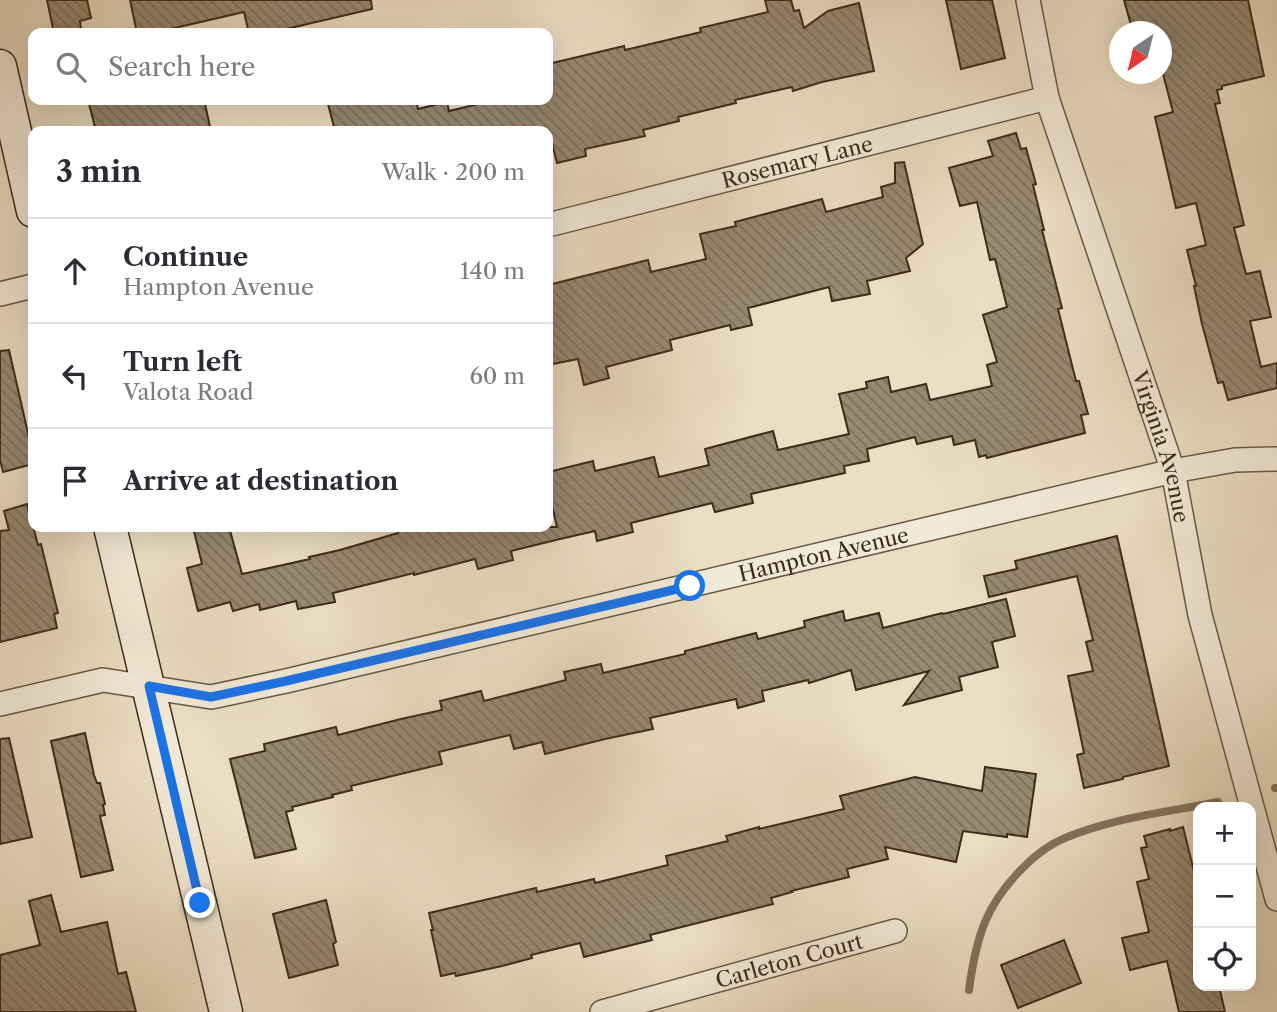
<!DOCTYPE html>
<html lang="en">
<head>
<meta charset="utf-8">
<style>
	body { margin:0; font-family:"Libre Caslon Text",serif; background:#f2f2f3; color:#2b2b33 }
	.controls { position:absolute; right:21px; bottom:21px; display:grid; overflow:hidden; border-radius:14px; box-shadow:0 7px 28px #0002 }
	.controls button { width:63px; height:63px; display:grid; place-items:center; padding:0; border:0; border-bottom:2px solid #e1e1e2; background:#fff; color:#2b2b33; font:35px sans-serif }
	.compass { position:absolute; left:1109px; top:21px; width:63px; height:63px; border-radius:50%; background:#fff; box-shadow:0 7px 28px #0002; rotate:215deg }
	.stop { position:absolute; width:21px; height:21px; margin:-16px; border:5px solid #1a73e8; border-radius:50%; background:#fff }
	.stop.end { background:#1a73e8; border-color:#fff; box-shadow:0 2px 7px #0008 }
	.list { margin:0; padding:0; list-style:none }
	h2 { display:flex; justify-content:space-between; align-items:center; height:91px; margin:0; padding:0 28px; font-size:30px }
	h2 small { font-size:23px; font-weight:400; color:#7c7c81 }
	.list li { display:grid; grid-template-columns:46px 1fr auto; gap:21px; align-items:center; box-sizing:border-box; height:105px; padding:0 28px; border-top:2px solid #e1e1e2 }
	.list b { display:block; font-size:26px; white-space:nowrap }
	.list p { margin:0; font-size:23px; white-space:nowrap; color:#7c7c81 }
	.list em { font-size:23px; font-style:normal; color:#7c7c81 }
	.icon { flex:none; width:38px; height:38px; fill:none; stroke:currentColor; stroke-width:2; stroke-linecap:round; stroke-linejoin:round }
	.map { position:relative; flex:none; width:1277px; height:1012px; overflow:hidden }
	.search { position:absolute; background:#fff; box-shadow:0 7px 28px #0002; left:28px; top:28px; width:525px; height:77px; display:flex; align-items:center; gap:18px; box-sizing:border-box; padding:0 24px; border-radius:14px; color:#7c7c81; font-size:26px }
	.panel { position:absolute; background:#fff; box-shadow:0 7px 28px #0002; left:28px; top:126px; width:525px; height:406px; border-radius:14px }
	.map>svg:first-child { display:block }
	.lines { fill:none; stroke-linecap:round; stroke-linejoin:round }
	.stream { stroke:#82725e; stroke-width:8 }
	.building { fill:url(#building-back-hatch); stroke:#3c2c1b; stroke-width:2 }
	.street-casing { stroke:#685845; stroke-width:26 }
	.secondary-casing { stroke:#3c2c1b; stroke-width:35 }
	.street { stroke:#f2ead8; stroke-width:23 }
	.secondary { stroke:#f2ead8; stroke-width:32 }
	.route { stroke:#1a73e8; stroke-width:9 }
	.labels { text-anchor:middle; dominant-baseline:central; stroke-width:5; stroke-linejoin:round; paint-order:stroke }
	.street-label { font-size:21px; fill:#3c2c1b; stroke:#f2ead8 }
</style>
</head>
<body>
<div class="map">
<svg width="1277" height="1012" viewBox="0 0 1277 1012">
	<defs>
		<pattern id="building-back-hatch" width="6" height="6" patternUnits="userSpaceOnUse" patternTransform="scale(1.75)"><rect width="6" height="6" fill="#978972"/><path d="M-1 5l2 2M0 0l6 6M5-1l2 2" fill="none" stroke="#7c705d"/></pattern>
	</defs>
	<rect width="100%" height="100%" fill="#ebdec3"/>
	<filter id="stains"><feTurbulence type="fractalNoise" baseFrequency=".00286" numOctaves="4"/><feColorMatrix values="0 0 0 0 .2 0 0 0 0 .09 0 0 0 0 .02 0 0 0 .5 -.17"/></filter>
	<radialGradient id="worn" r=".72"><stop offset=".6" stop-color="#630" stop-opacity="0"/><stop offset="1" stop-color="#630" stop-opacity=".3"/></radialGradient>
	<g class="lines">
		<g class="stream">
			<path d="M1275 788H1277"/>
			<path d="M969 990C972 967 976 944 985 922 998 890 1033 851 1065 838 1112 818 1168 812 1218 802"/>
		</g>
	</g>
	<g class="building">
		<path d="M47 0H87L91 18 80 21 81 29 63 33H54Z"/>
		<path d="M130 0H371L372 9 269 33H249L244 12 153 33H137Z"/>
		<path d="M765 0H791L794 11 799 10 804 28 828 11 859 3 874 71 822 82 793 91 792 87 735 100 736 103 678 117 679 121 643 130 645 136 585 149 586 156 557 163 549 131H335L327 100H416L418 109 447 102 449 111 495 100H548V64L624 46 625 50 701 32 700 28 768 12Z"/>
		<path d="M946 0H992L1005 58 961 69Z"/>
		<path d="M1124 0H1248L1264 76 1222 86V89L1217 90 1220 103 1215 104 1244 225 1234 228 1246 274 1260 271 1271 317 1250 321 1261 367 1277 363V388L1228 400 1223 382 1218 383 1202 324 1194 286H1196L1187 250 1206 245 1196 203 1176 208 1155 117 1173 112 1161 66V32H1133Z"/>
		<path d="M88 100H204L211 131H96Z"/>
		<path d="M1016 133 1021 149 1026 148 1036 184 1033 185 1044 230H1042L1062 308 1058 309 1076 381H1079L1088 414 1081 415 1085 433 987 458 986 455 979 457 975 440 954 445 952 436 917 444 915 437 867 449 869 461 844 466 845 473 751 494 753 503 715 512 712 503 631 523 633 532 597 541 595 531 560 539 511 551 513 560 478 569 475 559 414 575V573L333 593 335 602 298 609 296 601 260 610 259 604 233 611 230 602 198 611 187 568 202 564 193 527H229L242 574 310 559 309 557 340 550 398 533 396 527H557L548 489V472L593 461 595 471 654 457 659 477 709 465 705 449 773 431 778 450 849 434 839 394 867 388 866 382 888 377 891 392 926 384 930 400 992 386 987 365 997 362 983 315 1007 307 995 259 990 260 977 202 960 206 949 168 993 156 988 141Z"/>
		<path d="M904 162 923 244 906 258 910 271 867 281 870 294 832 301 829 287 748 308 752 325 731 330 730 325 670 340 672 350 606 367 609 378 584 385 578 359 548 365V285L648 260 651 272 706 259 700 234 736 226 735 222 822 199 826 212 883 197 881 187 895 183V163Z"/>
		<path d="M9 350 33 455V464L3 472 0 460V351Z"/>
		<path d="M27 504 38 545 41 544 58 613 54 614 57 628 0 642V531L9 530 4 511Z"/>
		<path d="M1117 536 1169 766 1123 777V779L1084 788 1077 755 1084 753 1068 676 1093 671 1086 642 1093 640 1077 576 989 597 984 576 1017 569 1015 561Z"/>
		<path d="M1006 599 1015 636 992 642 998 667 959 677 962 690 904 705 929 671 856 690 851 670 809 683 808 680 762 691 764 701 738 708 736 699 650 718 653 729 605 739 545 754 542 742 514 749 510 735 459 747 439 752 442 764 351 786 352 790 332 795 333 797 292 807 293 810 286 812 296 849 255 858 230 759 265 751 264 744 336 727 338 735 401 719 442 710 440 701 481 691 484 701 566 680 564 672 601 664 603 673 685 654V651L756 633 758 639 805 627 804 621 843 611 845 621 879 613 883 628 942 613 943 614Z"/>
		<path d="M85 733 94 775 97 783H100L105 804 103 805 105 815 100 816 113 870 81 877 51 741Z"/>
		<path d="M9 738 32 837 0 844V739Z"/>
		<path d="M985 767 1036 774 1027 837 1007 834V837L963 831 956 862 885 847 888 859 847 869 849 877 791 891 792 892 771 898 773 904 650 935 652 940 584 957 580 943 531 955 532 958 502 966 456 976 455 973 441 976 431 930H433L429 913 536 888 537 892 594 879 595 883 668 865 666 856 728 841 726 836 759 827V829L844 809 840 796 915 777 982 791Z"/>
		<path d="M1183 827 1198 887V986H1219L1225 1012H1179L1167 961 1130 970 1122 938 1149 932 1137 882 1149 879 1141 848 1147 847 1144 836 1170 829V831Z"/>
		<path d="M51 895 61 932 107 922 118 974 126 972 136 1012H0V955L40 945 29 901Z"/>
		<path d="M326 900 336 942 333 944 338 965 289 978 273 914Z"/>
		<path d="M1064 940 1081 983 1018 1008 1001 965Z"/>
	</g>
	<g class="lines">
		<defs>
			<g id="street">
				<path id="s1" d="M1028 0 1047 98 1173 471 1200 615 1277 899"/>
				<path id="s2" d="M548 225 1047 98"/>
				<path d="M0 294 33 286"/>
				<path id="s3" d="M0 704 103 680 211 697 286 681 1173 471 1235 460 1277 459"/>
				<path id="s4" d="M602 1012 895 931"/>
			</g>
			<g id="secondary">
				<path d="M0 66 33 211"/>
				<path d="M110 527 226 1012"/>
			</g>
		</defs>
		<use href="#street" class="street-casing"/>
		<use href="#secondary" class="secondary-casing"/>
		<use href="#street" class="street"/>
		<use href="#secondary" class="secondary"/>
	</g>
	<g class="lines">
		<path class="route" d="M200 903 149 686 211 697 286 681 690 586"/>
	</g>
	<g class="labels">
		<g class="street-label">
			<text stroke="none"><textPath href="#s2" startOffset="257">Rosemary Lane</textPath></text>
			<text stroke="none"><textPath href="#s1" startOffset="467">Virginia Avenue</textPath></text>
			<text stroke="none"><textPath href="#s3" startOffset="844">Hampton Avenue</textPath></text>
			<text stroke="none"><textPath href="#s4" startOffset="194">Carleton Court</textPath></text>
		</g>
	</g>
	<rect width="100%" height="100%" filter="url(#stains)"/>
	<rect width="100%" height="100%" fill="url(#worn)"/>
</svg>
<div class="controls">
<button>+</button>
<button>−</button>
<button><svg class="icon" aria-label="locate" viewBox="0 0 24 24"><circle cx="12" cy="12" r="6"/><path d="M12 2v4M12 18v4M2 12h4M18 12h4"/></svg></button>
</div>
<svg class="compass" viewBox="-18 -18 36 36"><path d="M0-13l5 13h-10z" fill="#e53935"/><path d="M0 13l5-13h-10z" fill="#7c7c81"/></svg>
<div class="stop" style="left:690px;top:586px"></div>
<div class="stop end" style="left:200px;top:903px"></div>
<div class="search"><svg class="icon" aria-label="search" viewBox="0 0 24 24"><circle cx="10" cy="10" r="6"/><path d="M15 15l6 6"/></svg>Search here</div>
<section class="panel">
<h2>3 min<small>Walk · 200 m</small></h2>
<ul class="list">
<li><svg class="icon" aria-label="ahead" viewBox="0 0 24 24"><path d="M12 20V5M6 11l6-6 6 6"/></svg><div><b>Continue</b><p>Hampton Avenue</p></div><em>140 m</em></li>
<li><svg class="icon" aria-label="left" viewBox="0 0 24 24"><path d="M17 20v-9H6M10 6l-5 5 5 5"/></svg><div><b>Turn left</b><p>Valota Road</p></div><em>60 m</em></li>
<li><svg class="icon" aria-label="arrive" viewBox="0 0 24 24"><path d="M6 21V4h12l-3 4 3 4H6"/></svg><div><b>Arrive at destination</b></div></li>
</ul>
</section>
</div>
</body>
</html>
